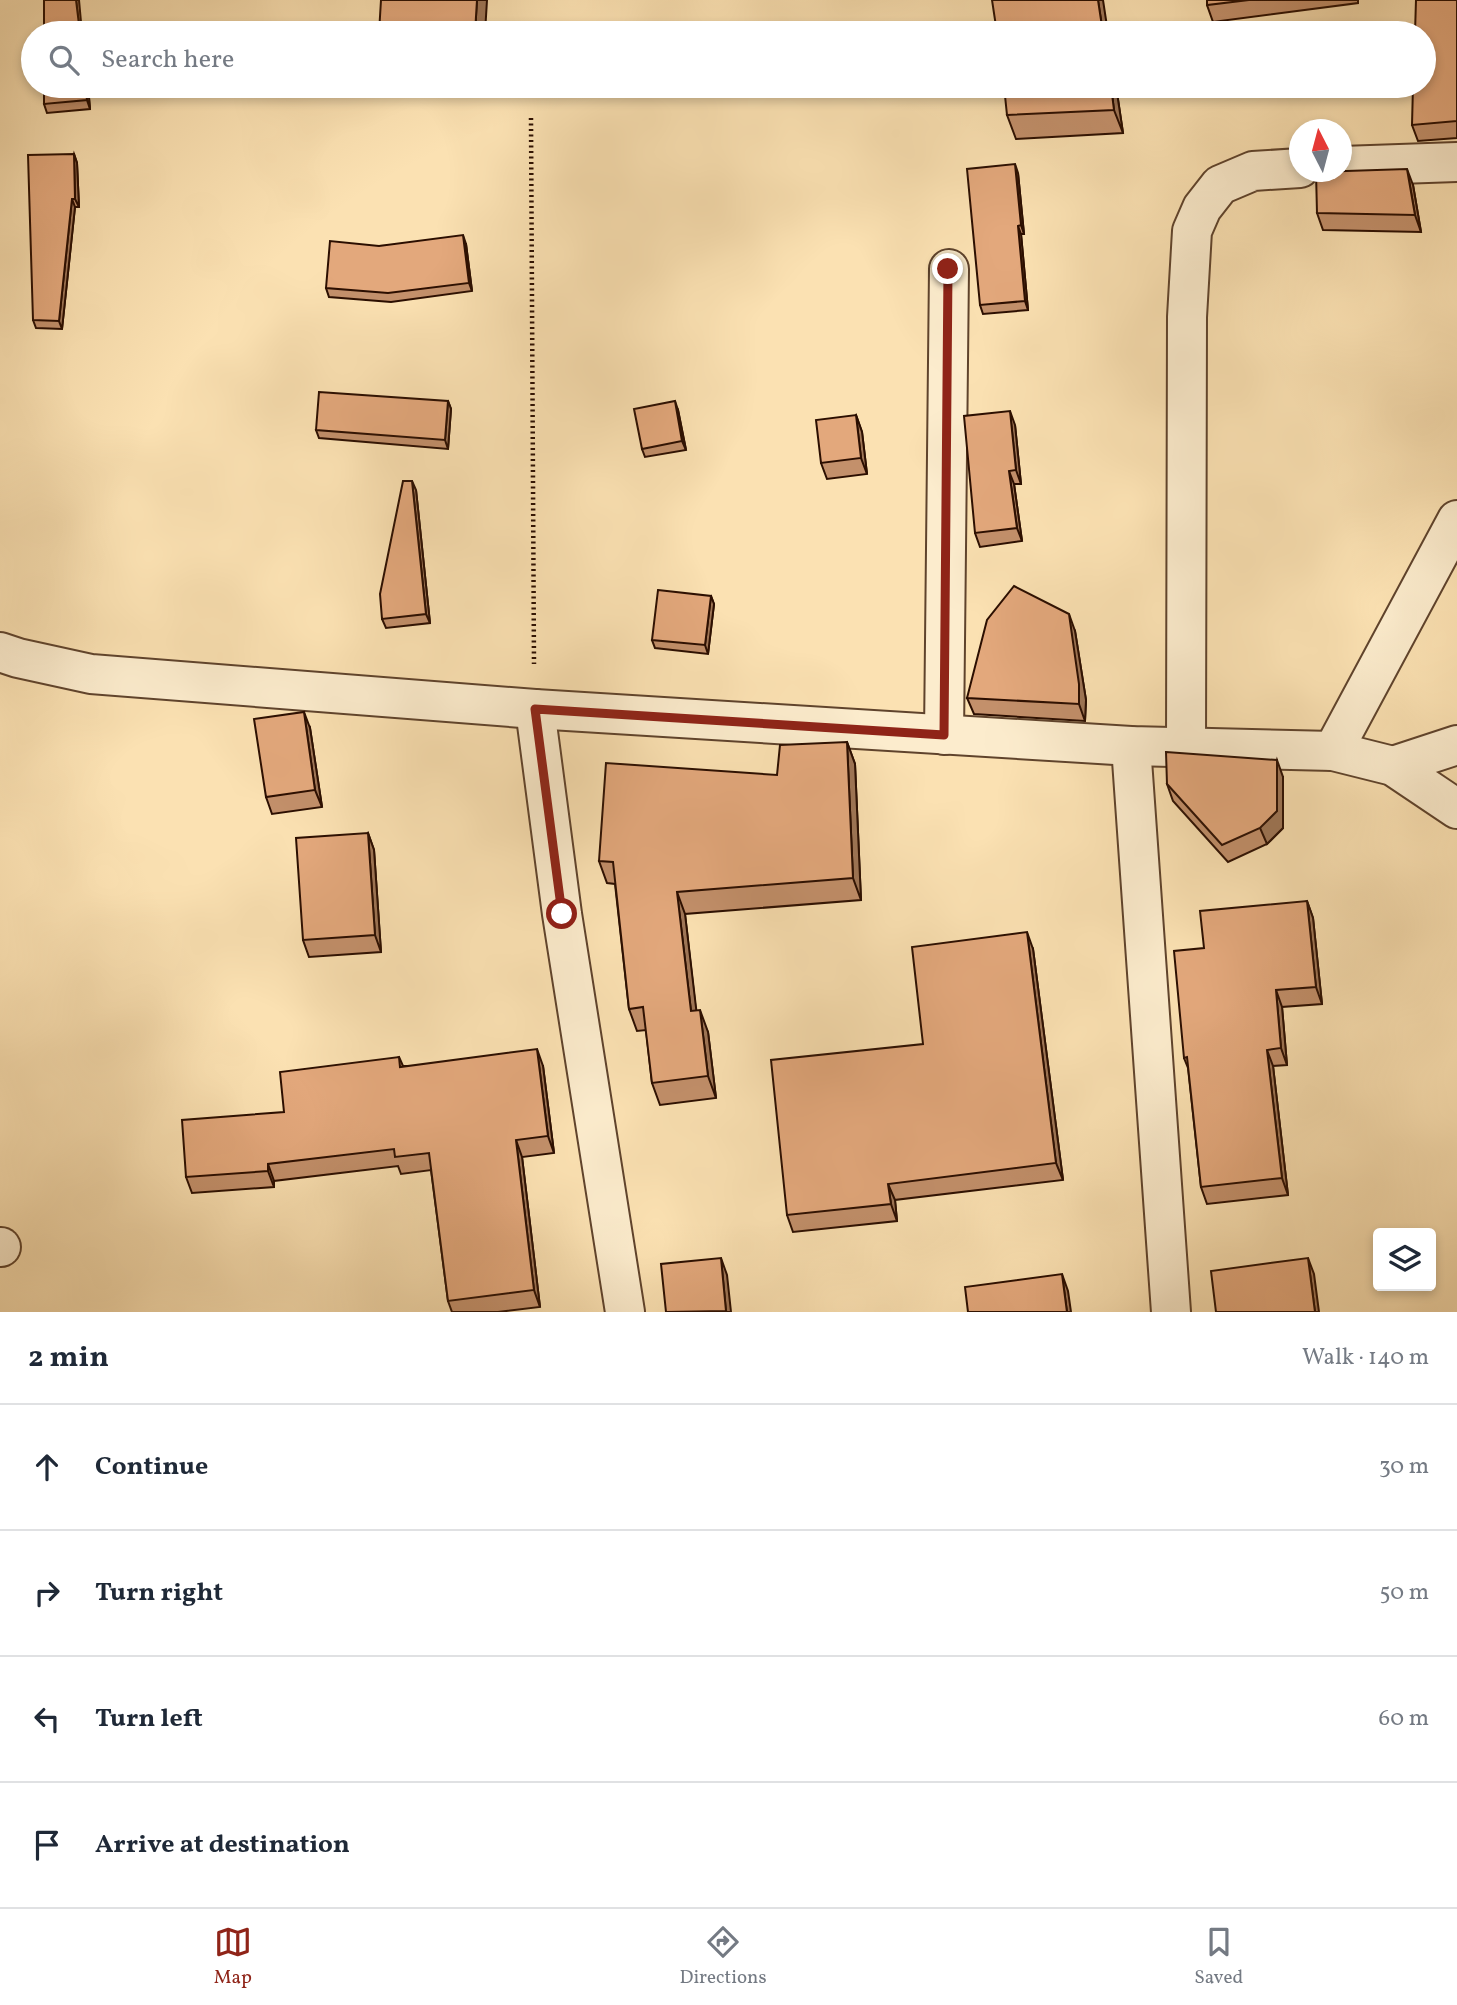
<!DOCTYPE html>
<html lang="en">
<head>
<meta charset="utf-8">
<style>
	body { margin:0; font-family:Vollkorn,serif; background:#f6f6f7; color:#1f2937 }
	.controls { position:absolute; right:21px; bottom:21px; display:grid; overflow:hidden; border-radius:7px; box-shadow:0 4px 10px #0003 }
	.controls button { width:63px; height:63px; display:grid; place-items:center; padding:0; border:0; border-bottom:2px solid #e0e1e3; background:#fff; color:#1f2937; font:35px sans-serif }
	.compass { position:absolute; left:1289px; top:119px; width:63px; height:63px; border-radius:50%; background:#fff; box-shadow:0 4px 10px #0003; rotate:354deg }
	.stop { position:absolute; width:21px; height:21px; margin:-16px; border:5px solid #8f2418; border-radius:50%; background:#fff }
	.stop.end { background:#8f2418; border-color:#fff; box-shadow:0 2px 7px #0008 }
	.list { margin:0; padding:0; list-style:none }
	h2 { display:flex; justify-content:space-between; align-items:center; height:91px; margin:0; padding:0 28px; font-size:30px }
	h2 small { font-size:23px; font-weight:400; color:#747a83 }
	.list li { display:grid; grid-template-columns:46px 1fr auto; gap:21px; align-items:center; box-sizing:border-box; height:126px; padding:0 28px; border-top:2px solid #e0e1e3 }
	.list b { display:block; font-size:26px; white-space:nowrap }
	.list em { font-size:23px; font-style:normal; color:#747a83 }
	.icon { flex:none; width:38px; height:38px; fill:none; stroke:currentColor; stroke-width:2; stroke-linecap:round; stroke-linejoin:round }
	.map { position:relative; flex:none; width:1457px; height:1312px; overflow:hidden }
	.search { position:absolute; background:#fff; box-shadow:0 4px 10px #0003; left:21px; right:21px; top:21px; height:77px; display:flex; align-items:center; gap:18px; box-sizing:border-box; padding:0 24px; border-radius:38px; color:#747a83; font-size:26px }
	.sheet { height:595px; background:#fff }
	nav { display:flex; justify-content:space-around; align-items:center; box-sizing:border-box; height:98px; border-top:2px solid #e0e1e3; background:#fff; font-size:19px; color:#747a83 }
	nav a { display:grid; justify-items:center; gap:4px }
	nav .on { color:#8f2418 }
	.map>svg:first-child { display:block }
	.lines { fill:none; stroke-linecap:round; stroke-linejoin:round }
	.minor-casing { stroke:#5f432c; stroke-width:42 }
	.path { stroke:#2b0e00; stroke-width:4.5; stroke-dasharray:2 3.5; stroke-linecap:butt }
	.minor { stroke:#fceccd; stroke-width:38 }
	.wall { fill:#c3906b; stroke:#2b0e00; stroke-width:2 }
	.shaded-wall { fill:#9f7657; stroke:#2b0e00; stroke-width:2 }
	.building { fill:#e3a87c; stroke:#2b0e00; stroke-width:2 }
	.route { stroke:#8f2418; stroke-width:9 }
</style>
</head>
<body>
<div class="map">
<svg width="1457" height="1312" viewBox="0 0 1457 1312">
	<rect width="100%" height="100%" fill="#fbe1b2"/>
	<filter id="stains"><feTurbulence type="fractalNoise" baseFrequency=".00286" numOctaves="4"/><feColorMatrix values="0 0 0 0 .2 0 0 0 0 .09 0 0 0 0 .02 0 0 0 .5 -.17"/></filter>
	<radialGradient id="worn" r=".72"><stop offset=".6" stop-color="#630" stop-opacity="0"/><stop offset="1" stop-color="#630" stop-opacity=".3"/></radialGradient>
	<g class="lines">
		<defs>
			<g id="minor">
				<path d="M1342 166 1457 162"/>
				<path d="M0 652 18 658 91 674 535 709 1131 746 1333 751 1393 766 1457 809"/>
				<path d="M535 709 562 914 625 1312"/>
				<path d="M944 735 949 269"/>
				<path d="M1131 746 1171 1312"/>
				<path d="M1186 747 1187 317 1192 231 1202 208 1220 185 1253 171 1300 168"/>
				<path d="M1333 751 1457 520"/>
				<path d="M1393 766 1457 745"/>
				<path d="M0 1247H1"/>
			</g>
		</defs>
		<use href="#minor" class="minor-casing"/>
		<path class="path" d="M531 118 534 664"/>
		<use href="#minor" class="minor"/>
	</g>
	<g class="wall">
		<path d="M1207 0H1358V3L1213 22 1207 5Z"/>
		<path d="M1457 0V138L1418 141 1412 125Z"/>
		<path d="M88 86 90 109 47 113 44 104Z"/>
		<path d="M384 86H482L481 97 386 92Z"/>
		<path d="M1116 86 1123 133 1016 139 1007 115Z"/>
		<path d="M74 154 77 163 79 207H75L62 329 36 328 33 320Z"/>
		<path d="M1018 173 1024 234H1021L1028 310 983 314 980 305Z"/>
		<path d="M1413 185 1421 232 1323 230 1317 213Z"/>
		<path d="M466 244 472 291 391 302 329 297 326 288 379 246Z"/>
		<path d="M448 401 451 409 448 449 319 438 316 430Z"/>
		<path d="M678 410 686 450 645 457 642 449Z"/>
		<path d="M856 415 862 432 867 474 827 479 821 463Z"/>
		<path d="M1015 425 1021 484H1014L1022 541 980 547 975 533Z"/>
		<path d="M416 490 430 623 386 628 382 619Z"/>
		<path d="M711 596 714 604 708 654 655 648 652 640Z"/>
		<path d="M1075 631 1086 700 1085 721 974 714 967 698Z"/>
		<path d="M310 728 322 807 272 814 266 797Z"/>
		<path d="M847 742 855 764 861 900 685 914 696 1011 708 1032 716 1098 660 1105 652 1083 646 1030 637 1031 629 1009 615 884 607 883 599 861 777 775Z"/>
		<path d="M1283 777V828L1267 844 1228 862 1173 801 1167 784Z"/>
		<path d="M368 833 374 850 381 952 309 957 303 940Z"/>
		<path d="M1307 901 1313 918 1322 1004 1282 1007 1287 1065 1273 1066 1288 1195 1207 1204 1201 1187 1188 1068 1184 1058 1204 948Z"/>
		<path d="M1033 949 1063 1180 895 1200 897 1221 793 1232 787 1215 923 1044Z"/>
		<path d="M399 1057 403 1066H543L554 1153 522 1157 540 1307 498 1312H452L448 1301 431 1170 401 1174 398 1166 274 1181V1187L192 1193 186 1177 284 1112Z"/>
	</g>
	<g class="shaded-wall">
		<path d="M76 0H79L82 33H80Z"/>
		<path d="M477 0H487L485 33H475Z"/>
		<path d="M1098 0H1103L1108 33H1103Z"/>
		<path d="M85 86H88L90 109 87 100Z"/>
		<path d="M477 86H482L481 97Z"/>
		<path d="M1111 86H1116L1123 133 1114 110Z"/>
		<path d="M74 154 77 163 79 207 75 199Z"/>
		<path d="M1015 164 1018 173 1024 234 1021 225Z"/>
		<path d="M1407 169 1413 185 1421 232 1415 215Z"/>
		<path d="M72 199 75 207 62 329 59 321Z"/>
		<path d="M1018 226 1021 234 1028 310 1025 301Z"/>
		<path d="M463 235 466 244 472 291 469 283Z"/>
		<path d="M448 401 451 409 448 449 445 440Z"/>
		<path d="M675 401 678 410 686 450 682 441Z"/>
		<path d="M1010 411 1015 425 1021 484 1016 470Z"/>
		<path d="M856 415 862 432 867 474 861 458Z"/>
		<path d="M1009 471 1014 484 1022 541 1017 528Z"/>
		<path d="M412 481 416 490 430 623 426 614Z"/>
		<path d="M711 596 714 604 708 654 705 645Z"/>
		<path d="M1069 614 1075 631 1086 700 1085 721 1079 704Z"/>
		<path d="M304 712 310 728 322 807 315 790Z"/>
		<path d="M847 742 855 764 861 900 853 878Z"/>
		<path d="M1277 760 1283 777V828L1267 844 1260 828Z"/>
		<path d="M368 833 374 850 381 952 375 935Z"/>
		<path d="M677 892 685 914 699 1033 691 1011Z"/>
		<path d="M1307 901 1313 918 1322 1004 1316 987Z"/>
		<path d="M1027 932 1033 949 1063 1180 1056 1163Z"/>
		<path d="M1276 990 1282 1007 1287 1065 1281 1048Z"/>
		<path d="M700 1010 708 1032 716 1098 708 1076Z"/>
		<path d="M537 1049 543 1066 554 1153 548 1136Z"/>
		<path d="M1267 1050 1273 1066 1288 1195 1282 1178Z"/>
		<path d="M516 1140 522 1157 540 1307 534 1290Z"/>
		<path d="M268 1164 274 1181V1187L268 1171Z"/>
		<path d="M888 1184 895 1200 897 1221 891 1204Z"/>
		<path d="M721 1258 727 1275 731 1312H727L726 1311Z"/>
		<path d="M1308 1258 1314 1274 1319 1312H1315Z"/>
		<path d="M1062 1274 1068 1291 1071 1312H1067Z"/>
	</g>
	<g class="building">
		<path d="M44 0H76L80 33H44Z"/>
		<path d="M381 0H477L475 33H379Z"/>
		<path d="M992 0H1098L1103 33H997Z"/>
		<path d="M1207 0H1249L1207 5Z"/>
		<path d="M1416 0H1457V121L1412 125 1413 86H1424V33H1415Z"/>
		<path d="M44 86H85L87 100 44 104Z"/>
		<path d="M1004 86H1111L1114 110 1007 115Z"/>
		<path d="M74 154 75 199H72L59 321 33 320 28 155Z"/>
		<path d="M1015 164 1021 225 1018 226 1025 301 980 305 967 169Z"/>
		<path d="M1407 169 1415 215 1317 213 1316 172Z"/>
		<path d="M463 235 469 283 388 293 326 288 330 241 379 246Z"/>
		<path d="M319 392 448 401 445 440 316 430Z"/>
		<path d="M675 401 682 441 642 449 634 409Z"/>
		<path d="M1010 411 1016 470 1009 471 1017 528 975 533 964 416Z"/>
		<path d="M856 415 861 458 821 463 816 420Z"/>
		<path d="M403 481H412L426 614 382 619 380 594Z"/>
		<path d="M1014 586 1069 614 1079 684V704L967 698 987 620Z"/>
		<path d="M658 590 711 596 705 645 652 640Z"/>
		<path d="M304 712 315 790 266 797 254 719Z"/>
		<path d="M847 742 853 878 677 892 691 1011 700 1010 708 1076 652 1083 643 1007 629 1009 613 862 599 861 606 763 777 775 780 745Z"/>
		<path d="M1166 752 1277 760V811L1260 828 1222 845 1167 784Z"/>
		<path d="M368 833 375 935 303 940 296 838Z"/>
		<path d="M1307 901 1316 987 1276 990 1281 1048 1267 1050 1282 1178 1201 1187 1187 1057 1184 1058 1174 951 1204 948 1200 911Z"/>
		<path d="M1027 932 1056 1163 888 1184 891 1204 787 1215 771 1060 923 1044 912 947Z"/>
		<path d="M537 1049 548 1136 516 1140 534 1290 448 1301 429 1153 395 1157 394 1149 268 1164V1171L186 1177 182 1120 284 1112 280 1072 399 1057 400 1067Z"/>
		<path d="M721 1258 726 1311 666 1312 661 1264Z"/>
		<path d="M1308 1258 1315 1312H1216L1211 1271Z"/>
		<path d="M1062 1274 1067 1312H968L965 1287Z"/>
	</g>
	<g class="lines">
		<path class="route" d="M562 914 535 709 944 735 948 269"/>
	</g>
	<rect width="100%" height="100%" filter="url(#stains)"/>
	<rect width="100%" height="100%" fill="url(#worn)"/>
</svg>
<div class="controls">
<button><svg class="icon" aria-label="layers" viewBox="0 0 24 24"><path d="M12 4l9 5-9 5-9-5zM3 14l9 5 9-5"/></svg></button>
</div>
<svg class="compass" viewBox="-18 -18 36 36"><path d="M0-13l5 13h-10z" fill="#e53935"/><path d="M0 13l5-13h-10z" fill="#747a83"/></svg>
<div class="stop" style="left:562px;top:914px"></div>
<div class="stop end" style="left:948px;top:269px"></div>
<div class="search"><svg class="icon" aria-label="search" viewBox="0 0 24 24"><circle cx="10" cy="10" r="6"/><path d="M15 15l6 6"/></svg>Search here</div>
</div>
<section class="sheet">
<h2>2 min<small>Walk · 140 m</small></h2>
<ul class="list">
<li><svg class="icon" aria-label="ahead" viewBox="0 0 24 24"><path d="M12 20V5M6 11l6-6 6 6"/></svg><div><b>Continue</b></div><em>30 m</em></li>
<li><svg class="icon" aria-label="right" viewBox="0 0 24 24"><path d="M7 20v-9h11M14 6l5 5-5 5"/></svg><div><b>Turn right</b></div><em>50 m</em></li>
<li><svg class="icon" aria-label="left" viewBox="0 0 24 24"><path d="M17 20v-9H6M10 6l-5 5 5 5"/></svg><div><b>Turn left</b></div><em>60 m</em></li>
<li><svg class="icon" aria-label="arrive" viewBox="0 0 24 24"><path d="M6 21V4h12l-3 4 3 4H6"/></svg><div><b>Arrive at destination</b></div></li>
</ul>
</section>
<nav>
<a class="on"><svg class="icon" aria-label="map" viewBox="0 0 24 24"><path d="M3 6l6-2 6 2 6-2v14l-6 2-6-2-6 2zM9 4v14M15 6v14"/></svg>Map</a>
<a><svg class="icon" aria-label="directions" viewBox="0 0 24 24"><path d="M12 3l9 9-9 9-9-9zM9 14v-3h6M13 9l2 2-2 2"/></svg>Directions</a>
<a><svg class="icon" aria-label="saved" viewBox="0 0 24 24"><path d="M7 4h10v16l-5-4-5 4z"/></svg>Saved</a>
</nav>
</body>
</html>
